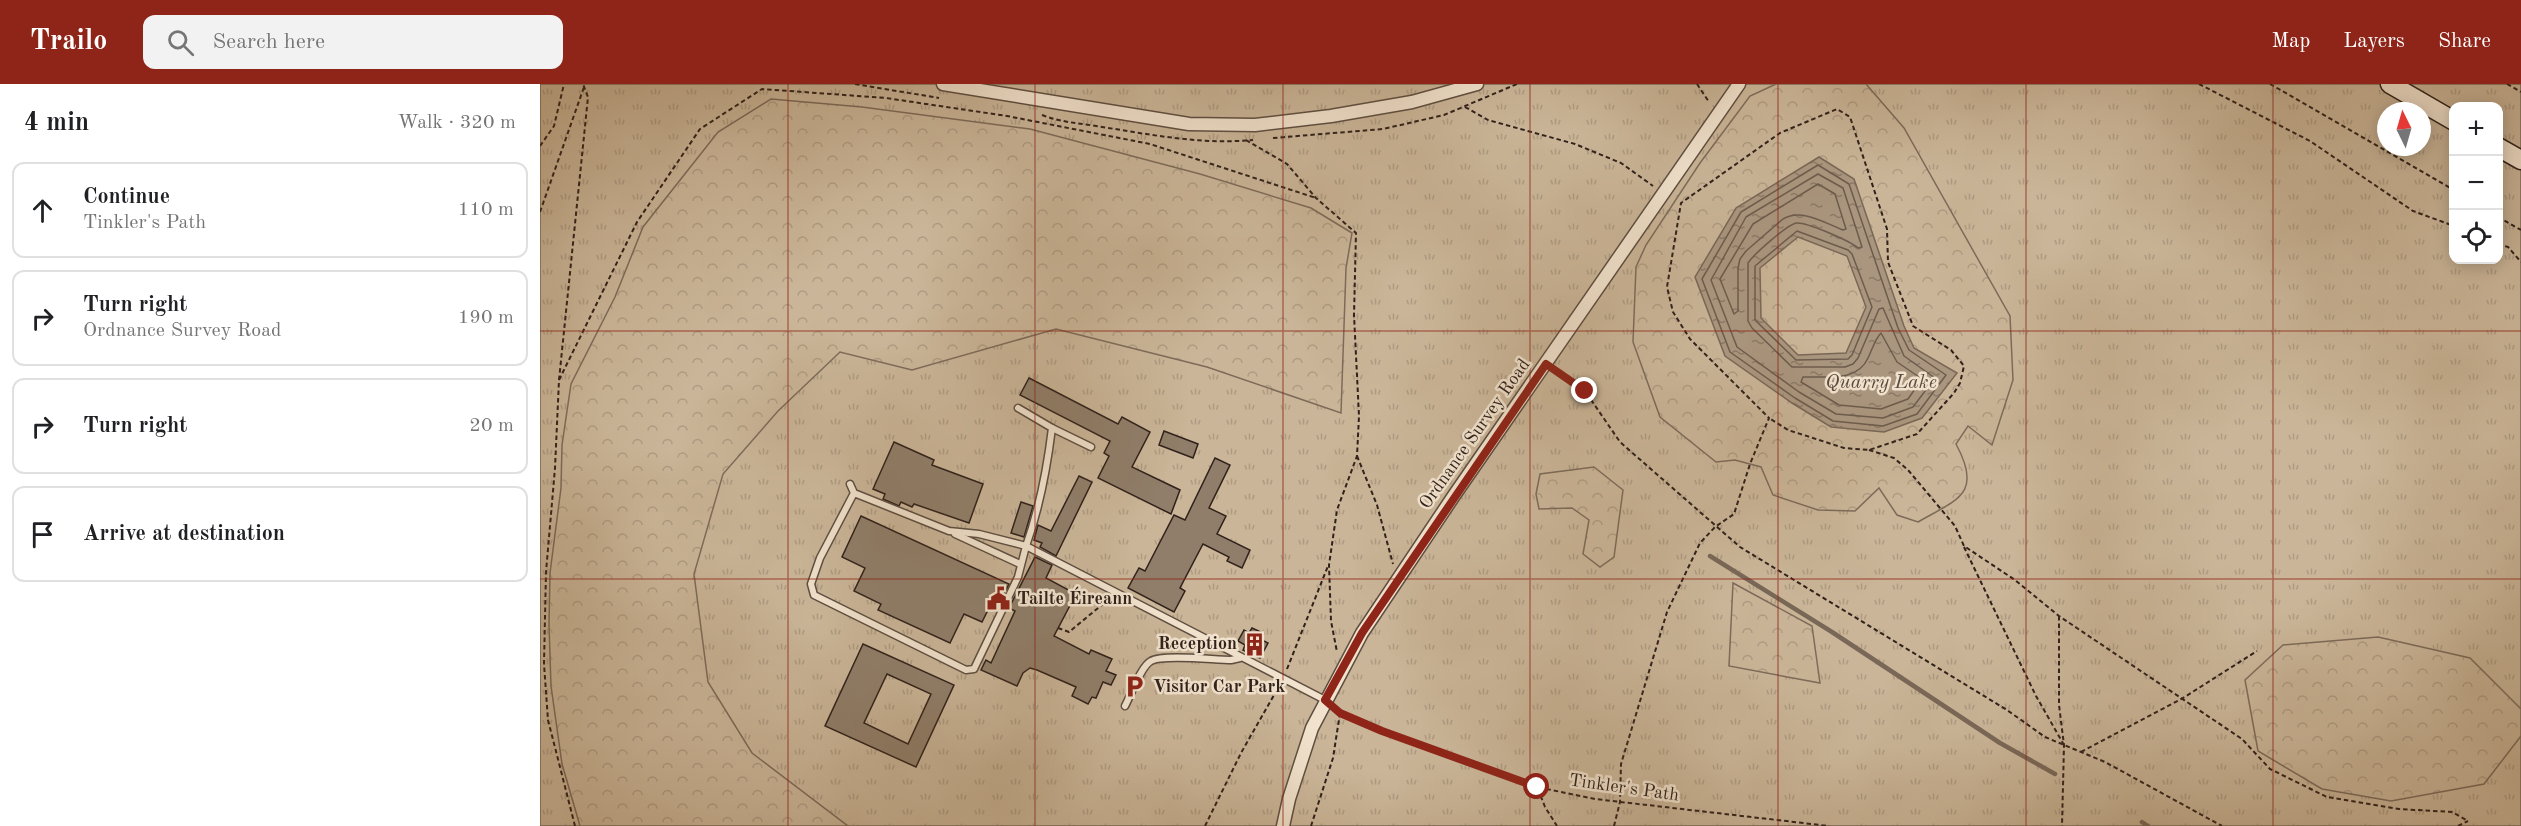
<!DOCTYPE html>
<html lang="en">
<head>
<meta charset="utf-8">
<style>
	body { margin:0; font-family:"Old Standard TT",serif; background:#f2f2f2; color:#202124 }
	.controls { position:absolute; right:18px; top:18px; display:grid; overflow:hidden; border-radius:12px; box-shadow:0 3px 15px #0003 }
	.controls button { width:54px; height:54px; display:grid; place-items:center; padding:0; border:0; border-bottom:2px solid #e0e0e0; background:#fff; color:#202124; font:30px sans-serif }
	.compass { position:absolute; left:1837px; top:18px; width:54px; height:54px; border-radius:50%; background:#fff; box-shadow:0 3px 15px #0003; rotate:355deg }
	.stop { position:absolute; width:18px; height:18px; margin:-14px; border:4px solid #8f2418; border-radius:50%; background:#fff }
	.stop.end { background:#8f2418; border-color:#fff; box-shadow:0 2px 6px #0008 }
	.list { margin:0; padding:0; list-style:none }
	h2 { display:flex; justify-content:space-between; align-items:center; height:78px; margin:0; padding:0 24px; font-size:26px }
	h2 small { font-size:20px; font-weight:400; color:#757577 }
	.list li { display:grid; grid-template-columns:39px 1fr auto; gap:18px; align-items:center; box-sizing:border-box; height:96px; margin:0 12px 12px; padding:0 12px; border:2px solid #e0e0e0; border-radius:12px }
	.list b { display:block; font-size:22px; white-space:nowrap }
	.list p { margin:0; font-size:20px; white-space:nowrap; color:#757577 }
	.list em { font-size:20px; font-style:normal; color:#757577 }
	.icon { flex:none; width:33px; height:33px; fill:none; stroke:currentColor; stroke-width:2; stroke-linecap:round; stroke-linejoin:round }
	.map { position:relative; flex:none; width:1981px; height:742px; overflow:hidden }
	header { display:flex; align-items:center; gap:36px; box-sizing:border-box; height:84px; padding:0 30px; background:#8f2418; color:#fff }
	header strong { font-size:28px }
	nav { display:flex; gap:33px; margin-inline-start:auto; font-size:21px }
	.search { width:420px; height:54px; background:#f2f2f2; display:flex; align-items:center; gap:15px; box-sizing:border-box; padding:0 21px; border-radius:12px; color:#757577; font-size:22px }
	main { display:flex }
	aside { flex:1; background:#fff }
	.map>svg:first-child { display:block }
	.grass { fill:url(#grass-tufts); stroke:#7d6b5a; stroke-width:1.5; fill-rule:evenodd }
	.forest { fill:url(#forest-crowns); stroke:#7d6b5a; stroke-width:1.5 }
	.water { fill:url(#water-ripples); stroke:#796757; stroke-width:1.5; fill-rule:evenodd }
	.lines { fill:none; stroke-linecap:round; stroke-linejoin:round }
	.shore { stroke:#6d5c4d; stroke-width:1.5 }
	.stream { stroke:#796757; stroke-width:4.5 }
	.building { fill:#907e6a; stroke:#30211b; stroke-width:1.5; fill-rule:evenodd }
	.lane-casing { stroke:#5e4e41; stroke-width:9 }
	.street-casing { stroke:#5e4e41; stroke-width:15 }
	.secondary-casing { stroke:#30211b; stroke-width:21 }
	.path { stroke:#30211b; stroke-width:2; stroke-dasharray:4.5 3; stroke-linecap:butt }
	.lane { stroke:#f1e2cd; stroke-width:6 }
	.street { stroke:#f1e2cd; stroke-width:12 }
	.secondary { stroke:#f1e2cd; stroke-width:18 }
	.route { stroke:#8f2418; stroke-width:8 }
	.grid { fill:none; stroke:#8f2418; stroke-width:1.5; stroke-opacity:0.55 }
	.labels { text-anchor:middle; dominant-baseline:central; stroke-width:5; stroke-linejoin:round; paint-order:stroke }
	.street-label { font-size:18px; fill:#30211b; stroke:#f1e2cd }
	.poi-label { font-size:18px; font-weight:bold; fill:#30211b; stroke:#f1e2cd; text-anchor:start }
	.water-label { font-size:20px; font-style:italic; fill:#5b4a3e; stroke:#f1e2cd }
</style>
</head>
<body>
<header>
<strong>Trailo</strong>
<div class="search"><svg class="icon" aria-label="search" viewBox="0 0 24 24"><circle cx="10" cy="10" r="6"/><path d="M15 15l6 6"/></svg>Search here</div>
<nav><a>Map</a><a>Layers</a><a>Share</a></nav>
</header>
<main>
<aside>
<h2>4 min<small>Walk · 320 m</small></h2>
<ul class="list">
<li><svg class="icon" aria-label="ahead" viewBox="0 0 24 24"><path d="M12 20V5M6 11l6-6 6 6"/></svg><div><b>Continue</b><p>Tinkler's Path</p></div><em>110 m</em></li>
<li><svg class="icon" aria-label="right" viewBox="0 0 24 24"><path d="M7 20v-9h11M14 6l5 5-5 5"/></svg><div><b>Turn right</b><p>Ordnance Survey Road</p></div><em>190 m</em></li>
<li><svg class="icon" aria-label="right" viewBox="0 0 24 24"><path d="M7 20v-9h11M14 6l5 5-5 5"/></svg><div><b>Turn right</b></div><em>20 m</em></li>
<li><svg class="icon" aria-label="arrive" viewBox="0 0 24 24"><path d="M6 21V4h12l-3 4 3 4H6"/></svg><div><b>Arrive at destination</b></div></li>
</ul>
</aside>
<div class="map">
<svg width="1981" height="742" viewBox="0 0 1981 742">
	<defs>
		<pattern id="grass-tufts" width="24" height="20" patternUnits="userSpaceOnUse" patternTransform="scale(1.5)"><rect width="24" height="20" fill="#cab598"/><path d="M3 7l-1-3M5 7V3M7 7l1-3M15 17l-1-3M17 17v-4M19 17l1-3" fill="none" stroke="#ae9b82"/></pattern>
		<pattern id="forest-crowns" width="20" height="18" patternUnits="userSpaceOnUse" patternTransform="scale(1.5)"><rect width="20" height="18" fill="#cab598"/><path d="M2 6a3 3 0 1 1 6 0M12 15a3 3 0 1 1 6 0" fill="none" stroke="#ae9b82"/></pattern>
		<pattern id="water-ripples" width="26" height="14" patternUnits="userSpaceOnUse" patternTransform="scale(1.5)"><rect width="26" height="14" fill="#aa967f"/><path d="M2 4q2-2 4 0t4 0M15 11q2-2 4 0t4 0" fill="none" stroke="#8b7a67"/></pattern>
	</defs>
	<rect width="100%" height="100%" fill="#e9d3b2"/>
	<filter id="stains"><feTurbulence type="fractalNoise" baseFrequency=".00333" numOctaves="4"/><feColorMatrix values="0 0 0 0 .2 0 0 0 0 .09 0 0 0 0 .02 0 0 0 .5 -.17"/></filter>
	<radialGradient id="worn" r=".72"><stop offset=".6" stop-color="#630" stop-opacity="0"/><stop offset="1" stop-color="#630" stop-opacity=".3"/></radialGradient>
	<path class="grass" d="M0 0H1981V742H0ZM1914 22H1958V176H1914ZM1846 27H1882V63H1846Z"/>
	<g class="forest">
		<path d="M1236 0H1326L1364 44 1470 232 1473 296 1452 361 1428 342 1416 360C1443 410 1418 415 1378 438L1357 431 1339 404 1315 427 1278 426 1233 411 1221 383 1195 376 1176 378 1120 333 1093 258 1096 183 1106 161 1160 79 1210 12Z"/>
		<path d="M231 15 322 23 490 45 660 90 771 124 812 149 806 184 801 329 667 283 516 245 372 286 300 268 238 327 183 390 154 490 168 598 212 669 308 742H40L22 680 11 602 9 541 10 489 21 404 22 361 31 300 75 213 103 143 178 48Z"/>
		<path d="M1054 383 1083 406 1074 473 1060 483 1043 470 1049 436 1032 424 999 425 996 410 1000 390Z"/>
		<path d="M1193 499 1272 542 1280 599 1189 582Z"/>
		<path d="M1838 553 1930 574 1981 625V652L1944 700 1851 717 1782 705 1718 667 1705 596 1743 561Z"/>
	</g>
	<path class="water" d="M1279 73 1314 95 1364 242 1374 264 1417 289 1382 334 1344 348 1291 343 1252 319 1185 272 1155 193 1196 124ZM1258 153 1307 172 1326 223 1306 269 1258 271 1221 234 1220 184Z"/>
	<g class="lines">
		<g class="shore">
			<path d="M1278 81 1309 100 1358 244 1369 266 1406 291 1377 330 1343 342 1293 337 1255 314 1190 268 1162 195 1201 128Z"/>
			<path d="M1278 90 1303 104 1322 163 1318 164C1310 157 1267 138 1256 139 1247 141 1214 170 1208 179V237L1212 244 1252 283H1305L1313 280 1318 274 1339 225 1343 224 1364 272 1395 294 1373 323 1343 334 1296 330 1259 308 1197 263 1171 196 1206 133Z"/>
			<path d="M1278 100 1295 110 1306 145 1303 146C1285 139 1262 124 1243 135L1206 167 1200 175 1198 184V227L1194 230 1180 195 1213 140Z"/>
			<path d="M1257 147 1308 166 1312 170 1332 223 1312 271 1308 275 1256 276 1215 236V182Z"/>
			<path d="M1341 249 1357 278 1382 295 1368 315 1341 325 1299 321 1261 298 1263 293C1285 292 1317 299 1328 274 1332 266 1335 255 1341 249Z"/>
		</g>
		<g class="stream">
			<path d="M1170 472 1292 548 1460 659 1515 690"/>
			<path d="M1602 738 1608 742"/>
		</g>
	</g>
	<g class="building">
		<path d="M489 294 578 340 582 333 610 348 592 383 640 406 631 430 558 394 569 372 564 369 570 357 480 311Z"/>
		<path d="M624 347 658 360 653 374 619 361Z"/>
		<path d="M354 358 394 376 392 381 443 400 429 439 374 420 372 423 361 418 359 422 343 415 345 410 333 405Z"/>
		<path d="M675 374 690 381 669 424 686 432 677 450 710 466 702 484 687 477 689 473 663 460 640 504 645 507 634 528 588 504 599 484 605 487 634 431 645 436Z"/>
		<path d="M539 392 552 398 516 472 500 463 502 459 494 456 498 441 511 447Z"/>
		<path d="M481 418 493 422 484 453 471 449Z"/>
		<path d="M321 432 469 500 459 520 453 516 442 538 424 530 410 559 338 526 341 520 314 507 325 484 302 473Z"/>
		<path d="M495 473 512 481 506 494 536 510 514 552 549 570 551 566 572 575 566 587 576 591 571 601 563 598 556 614 552 613 548 620 532 612 536 603 497 586 490 584 483 589 477 602 441 586 446 576 451 579 475 527 469 524Z"/>
		<path d="M712 544 723 549 720 555 728 559 720 574 703 566 705 561 698 557 704 546 709 549Z"/>
		<path d="M323 560 414 601 376 683 285 642ZM347 590 391 610 368 660 324 639Z"/>
	</g>
	<g class="lines">
		<defs>
			<g id="lane">
				<path d="M478 324 512 344C507 385 500 423 486 462L785 616"/>
				<path d="M512 344 551 363"/>
				<path d="M310 400 314 409 409 447 439 450 486 462 478 493 434 585 426 586 274 511 271 500 280 474 314 409"/>
				<path d="M415 450 480 480"/>
				<path d="M585 622C591 611 601 582 611 577 623 570 674 576 691 576L700 574"/>
			</g>
			<g id="street">
				<path d="M403 0 649 40 715 41 791 32 872 18 937 0"/>
				<path d="M743 742 749 715 772 644 822 549 915 410 1199 0"/>
			</g>
			<g id="secondary">
				<path d="M1850 0 1914 37"/>
				<path d="M1958 63 1981 76"/>
			</g>
		</defs>
		<use href="#lane" class="lane-casing"/>
		<use href="#street" class="street-casing"/>
		<use href="#secondary" class="secondary-casing"/>
		<g class="path">
			<path d="M315 0 399 14"/>
			<path d="M1157 0 1169 18"/>
			<path d="M1659 0 1770 57 1873 127 1914 142"/>
			<path d="M1730 0 1914 106"/>
			<path d="M1967 0 1981 8"/>
			<path d="M925 23 948 36 1035 60 1081 79 1113 102"/>
			<path d="M502 31C520 38 537 39 556 42 608 50 660 61 713 56"/>
			<path d="M733 54 843 45 904 31 977 0"/>
			<path d="M706 56 747 80 776 114 816 149 814 231 819 332 817 372 797 426 789 481 791 537 797 568"/>
			<path d="M0 62 14 42 24 0"/>
			<path d="M0 128 44 3"/>
			<path d="M1958 133 1981 146"/>
			<path d="M1958 160 1968 163 1981 178"/>
			<path d="M1017 287 1045 307 1080 358 1200 463 1467 626 1505 653 1565 678 1682 742"/>
			<path d="M19 296 97 138 160 45 222 5 346 14 467 32 610 60 776 114"/>
			<path d="M1329 366 1354 374 1368 386 1415 442 1424 462 1475 496 1519 532 1702 655 1730 685 1787 713 1859 725 1912 728 1928 737"/>
			<path d="M817 372 837 421 853 480"/>
			<path d="M1424 463 1496 612 1524 661"/>
			<path d="M1519 532V621L1524 661 1522 742"/>
			<path d="M518 544 529 548 569 515"/>
			<path d="M747 585 788 482"/>
			<path d="M796 626 842 647 997 703 1055 715 1289 742"/>
			<path d="M1541 668 1643 614 1717 567"/>
			<path d="M998 705 1005 723 1017 742"/>
			<path d="M35 742 8 636 4 580 6 488 15 384 19 296 48 13 43 0"/>
			<path d="M665 742 701 669 738 604"/>
			<path d="M771 742 793 674 800 629"/>
			<path d="M1074 742 1080 718 1081 680 1127 528 1160 459 1175 443 1194 430 1210 380 1229 334 1150 255 1133 228 1127 203 1141 119 1240 49 1297 25 1310 33 1347 145 1348 178 1373 242 1411 266 1424 282 1420 299 1414 309 1377 350 1329 366 1304 364 1248 346 1229 334"/>
			<path d="M1918 742 1928 737"/>
		</g>
		<use href="#lane" class="lane"/>
		<use href="#street" class="street"/>
		<use href="#secondary" class="secondary"/>
	</g>
	<g class="lines">
		<path class="route" d="M997 703 842 647 800 629 785 616 822 549 1006 280 1045 307"/>
	</g>
	<path class="grid" d="M248 0V742M495 0V742M743 0V742M990 0V742M1238 0V742M1486 0V742M1733 0V742M0 247H1981M0 495H1981"/>
	<defs>
		<symbol id="civic-bare" viewBox="-9 -9 18 18"><path d="M-.6-6.5H3V-4.5H.6V-3L4-1V1h2V6H-6V1h2V-1L-.6-3ZM-1.2 2.5V6h2.4V2.5Z" fill="#8f2418" stroke="#f1e2cd" stroke-width="2.5" paint-order="stroke"/></symbol>
		<symbol id="building-bare" viewBox="-9 -9 18 18"><path d="M-4-6H4V6H1V3H-1V6H-4ZM-2.5-4.3h1.7v1.8h-1.7ZM.8-4.3h1.7v1.8H.8ZM-2.5-1h1.7V.8h-1.7ZM.8-1h1.7V.8H.8Z" fill="#8f2418" stroke="#f1e2cd" stroke-width="2.5" paint-order="stroke"/></symbol>
		<symbol id="parking-bare" viewBox="-9 -9 18 18"><path d="M-3.5-5.5H1a3.5 3.5 0 0 1 0 7H-1V5.5H-3.5ZM-1-3.4V-.6H.8a1.4 1.4 0 0 0 0-2.8Z" fill="#8f2418" stroke="#f1e2cd" stroke-width="2.5" paint-order="stroke"/></symbol>
	</defs>
	<g fill-rule="evenodd">
		<use href="#civic-bare" x="442" y="498" width="33" height="33"/>
		<use href="#building-bare" x="698" y="544" width="33" height="33"/>
		<use href="#parking-bare" x="578" y="586" width="33" height="33"/>
	</g>
	<g class="labels">
		<g class="street-label">
			<text transform="translate(935 350) rotate(-55)">Ordnance Survey Road</text>
			<text transform="translate(1084 704) rotate(8)">Tinkler's Path</text>
		</g>
		<g class="poi-label">
			<text x="477" y="515">Tailte Éireann</text>
			<text x="697" y="560" text-anchor="end">Reception</text>
			<text x="613" y="603">Visitor Car Park</text>
		</g>
		<g class="water-label">
			<text x="1341" y="299">Quarry Lake</text>
		</g>
	</g>
	<rect width="100%" height="100%" filter="url(#stains)"/>
	<rect width="100%" height="100%" fill="url(#worn)"/>
</svg>
<div class="controls">
<button>+</button>
<button>−</button>
<button><svg class="icon" aria-label="locate" viewBox="0 0 24 24"><circle cx="12" cy="12" r="6"/><path d="M12 2v4M12 18v4M2 12h4M18 12h4"/></svg></button>
</div>
<svg class="compass" viewBox="-18 -18 36 36"><path d="M0-13l5 13h-10z" fill="#e53935"/><path d="M0 13l5-13h-10z" fill="#757577"/></svg>
<div class="stop" style="left:997px;top:703px"></div>
<div class="stop end" style="left:1045px;top:307px"></div>
</div>
</main>
</body>
</html>
